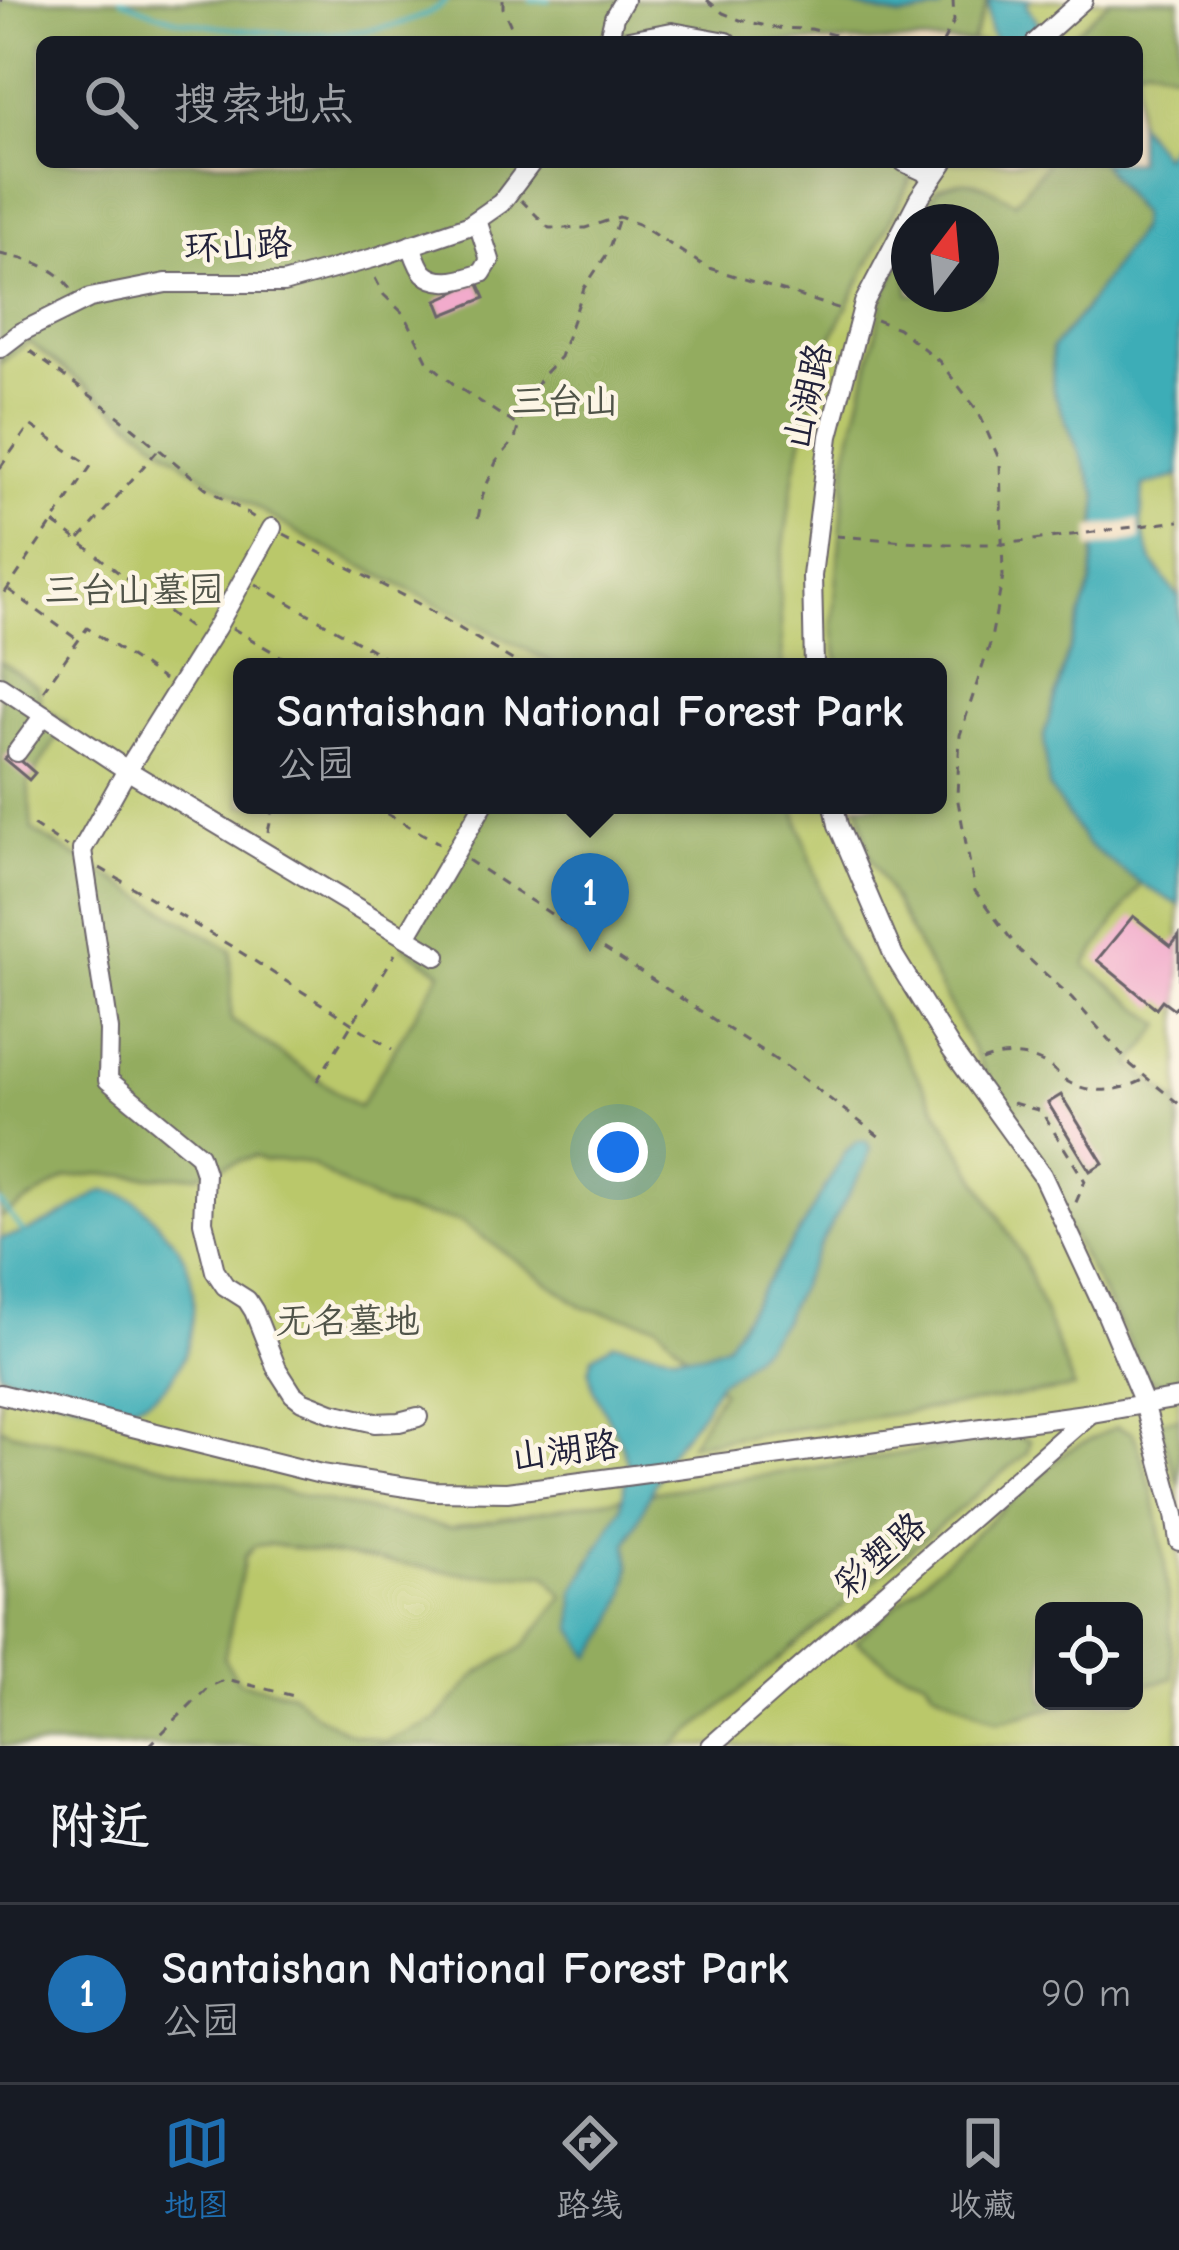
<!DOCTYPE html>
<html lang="zh">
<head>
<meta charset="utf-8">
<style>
	body { margin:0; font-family:"Comic Neue","LXGW WenKai TC",sans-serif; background:#242831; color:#f1f3f6 }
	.controls { position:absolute; right:36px; bottom:36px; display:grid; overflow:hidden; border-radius:18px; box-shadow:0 12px 48px #0002 }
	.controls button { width:108px; height:108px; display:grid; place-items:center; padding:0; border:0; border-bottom:3px solid #363941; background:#171b24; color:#f1f3f6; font:60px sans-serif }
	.compass { position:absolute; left:891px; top:204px; width:108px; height:108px; border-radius:50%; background:#171b24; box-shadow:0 12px 48px #0002; rotate:16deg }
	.you { position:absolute; left:618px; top:1152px; width:42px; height:42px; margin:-30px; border:9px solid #fff; border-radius:50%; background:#1a73e8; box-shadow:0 0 0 18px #1a73e833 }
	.badge { display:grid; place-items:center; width:78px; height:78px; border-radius:50%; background:#1f6fb2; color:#fff; font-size:39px; font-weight:700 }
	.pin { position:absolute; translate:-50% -99px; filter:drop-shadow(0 3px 6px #0008) }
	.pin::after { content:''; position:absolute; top:63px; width:42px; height:36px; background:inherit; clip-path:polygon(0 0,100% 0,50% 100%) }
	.popup { position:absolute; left:233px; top:658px; width:714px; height:156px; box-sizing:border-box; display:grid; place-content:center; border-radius:18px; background:#171b24; filter:drop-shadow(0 3px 9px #0005); font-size:39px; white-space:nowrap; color:#9ea1a6 }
	.popup b { font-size:45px; color:#f1f3f6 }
	.popup::after { content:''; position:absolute; left:50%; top:100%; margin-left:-24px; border:24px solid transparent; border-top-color:#171b24 }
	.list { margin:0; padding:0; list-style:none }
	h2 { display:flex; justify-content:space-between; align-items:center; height:156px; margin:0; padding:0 48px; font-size:51px }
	h2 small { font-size:39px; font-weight:400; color:#9ea1a6 }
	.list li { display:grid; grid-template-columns:78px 1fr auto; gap:36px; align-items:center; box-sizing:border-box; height:180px; padding:0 48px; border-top:3px solid #363941 }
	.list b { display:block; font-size:45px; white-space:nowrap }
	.list p { margin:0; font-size:39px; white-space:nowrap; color:#9ea1a6 }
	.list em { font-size:39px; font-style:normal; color:#9ea1a6 }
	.icon { flex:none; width:66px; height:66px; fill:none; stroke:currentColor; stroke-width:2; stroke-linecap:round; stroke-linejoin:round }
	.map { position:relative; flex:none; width:1179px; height:1746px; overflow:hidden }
	.search { position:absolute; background:#171b24; box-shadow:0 12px 48px #0002; left:36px; right:36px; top:36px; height:132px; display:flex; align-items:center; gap:30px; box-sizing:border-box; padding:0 42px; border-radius:18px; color:#9ea1a6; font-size:45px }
	.sheet { height:336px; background:#171b24 }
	nav { display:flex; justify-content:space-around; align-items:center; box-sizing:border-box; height:168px; border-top:3px solid #363941; background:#171b24; font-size:33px; color:#9ea1a6 }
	nav a { display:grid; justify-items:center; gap:6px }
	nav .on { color:#1f6fb2 }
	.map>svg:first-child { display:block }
	.green { fill:#bac86a; stroke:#6e7552; stroke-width:3; fill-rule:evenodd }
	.forest { fill:#93ac5e; stroke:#5a674c; stroke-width:3; fill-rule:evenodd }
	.water { fill:#3cadb7; stroke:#2f6879; stroke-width:3 }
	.pier { fill:#f3dfc2 }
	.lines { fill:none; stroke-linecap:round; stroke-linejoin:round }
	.stream { stroke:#3cadb7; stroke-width:4.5 }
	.building { fill:#f2abcc }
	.minor-casing { stroke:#6b646a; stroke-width:22 }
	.path { stroke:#6b646a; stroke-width:3; stroke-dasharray:9 9; stroke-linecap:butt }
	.minor { stroke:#fff; stroke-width:18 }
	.labels { text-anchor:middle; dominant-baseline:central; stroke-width:9; stroke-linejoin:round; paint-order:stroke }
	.street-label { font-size:36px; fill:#22223b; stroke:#fcf5e5 }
	.park-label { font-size:36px; fill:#505449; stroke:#fcf5e5 }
</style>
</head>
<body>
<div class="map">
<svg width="1179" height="1746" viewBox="0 0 1179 1746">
	<rect width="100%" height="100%" fill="#fcf5e5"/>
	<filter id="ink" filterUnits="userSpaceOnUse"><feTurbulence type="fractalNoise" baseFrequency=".00833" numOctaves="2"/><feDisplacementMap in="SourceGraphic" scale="24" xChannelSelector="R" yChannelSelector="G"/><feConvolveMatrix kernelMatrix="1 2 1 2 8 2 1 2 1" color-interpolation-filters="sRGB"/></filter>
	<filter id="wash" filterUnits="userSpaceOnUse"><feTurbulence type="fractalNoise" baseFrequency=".004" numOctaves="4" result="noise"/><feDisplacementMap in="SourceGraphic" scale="48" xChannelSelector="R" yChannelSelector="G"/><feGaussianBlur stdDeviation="2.7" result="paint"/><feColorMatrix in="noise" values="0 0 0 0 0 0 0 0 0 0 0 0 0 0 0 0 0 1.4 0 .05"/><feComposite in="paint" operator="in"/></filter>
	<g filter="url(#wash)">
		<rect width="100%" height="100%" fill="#f3dfc2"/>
		<path class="green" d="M0 0H1179V1746H0ZM42 42H1137V162H42ZM909 222H981V294H909ZM242 667H938V805H242ZM1044 1611H1134V1701H1044Z"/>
		<g class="forest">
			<path d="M0 0H829L900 17 940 10 941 0H988L972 42H42V162H919L820 361 795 471 779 579 783 667H561L305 537 189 467 29 342 0 363Z"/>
			<path d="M1110 0H1179V74L1146 64 1137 68V42H1065Z"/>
			<path d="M1048 162H1101L1140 215 1139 229 1082 313 1052 348 1053 390 1098 496 1092 582 1066 659 1044 736 1049 787 1087 844 1141 884 1085 965 1162 1025 1131 1065 1179 1104V1386C1150 1385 1144 1379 1134 1352L868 852 859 805H938V667H839L833 626 847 456 886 291 909 244V294H981V222H920L937 189C974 174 981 185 1015 202Z"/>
			<path d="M0 661 38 687 41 705 67 723 28 783 32 830 231 950V1020L359 1107 441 972 404 947 488 805H793L835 933 1023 1258 1074 1388 690 1444 722 1391 657 1324 584 1308 460 1221 413 1213 387 1206 347 1187 312 1165 297 1161H265L254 1156 197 1175 154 1177 98 1174 67 1178 0 1218Z"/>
			<path d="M1179 1418V1486L1158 1421Z"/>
			<path d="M0 1427 10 1432 450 1528 599 1501 1015 1436 1030 1440 1027 1453 674 1746H0ZM268 1544 472 1575 546 1574 564 1596 524 1646 477 1674 436 1720 386 1742 352 1734 316 1715 292 1693 239 1682 224 1659 245 1557 254 1546Z"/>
			<path d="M1116 1427 1133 1433C1165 1511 1169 1595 1173 1678L1134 1688V1611H1044V1701H1081L999 1721 934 1690 925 1679 891 1666 856 1641 1067 1451Z"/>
		</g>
		<g class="water">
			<path d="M829 0H941V10L900 17Z"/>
			<path d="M989 0H1030L1026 5 1051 42H997C987 31 988 15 989 0Z"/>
			<path d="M1137 122 1163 156 1179 133V476L1143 486 1141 527 1152 561 1179 598V905L1141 884 1087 844 1049 787 1044 736 1066 659 1092 582 1098 496 1053 390 1052 348 1082 313 1139 229 1140 214 1101 162H1137Z"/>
			<path d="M858 1141H866L870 1148 866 1163 817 1250 783 1321 764 1345 736 1371 718 1382 705 1408 667 1456 627 1544 630 1567 625 1594 609 1631 591 1657 573 1629 574 1591 621 1508 628 1463 620 1441 593 1389 589 1371 593 1356 614 1343 675 1354H703L726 1345 804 1224 846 1151Z"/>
			<path d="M104 1191C130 1193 140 1202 157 1222 164 1231 174 1240 180 1250 207 1293 193 1385 141 1402 101 1415 35 1392 0 1372V1239C23 1234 48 1224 68 1212 81 1205 89 1196 104 1191Z"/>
		</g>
		<path class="pier" d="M1138 520 1141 540 1089 549 1090 528Z"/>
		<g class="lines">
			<g class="stream">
				<path d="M121 0C141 7 162 17 183 21 250 34 395 48 447 0"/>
				<path d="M531 0H549"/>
				<path d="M0 1202 23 1232"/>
			</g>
		</g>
		<g id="blocks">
			<g class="building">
				<path d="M478 282 485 298 443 315 437 300Z"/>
				<path d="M11 752 35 773 29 780 4 759Z"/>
				<path d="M1133 916 1171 946 1179 936V1002L1174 1009 1162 1000 1156 1008 1097 960Z"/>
				<path d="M1061 1095 1103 1163 1090 1171 1048 1103Z"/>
			</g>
		</g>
	</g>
	<g filter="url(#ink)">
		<use href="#blocks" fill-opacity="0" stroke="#6b646a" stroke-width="3"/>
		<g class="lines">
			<defs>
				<g id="minor">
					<path d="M608 42 614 17 624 0"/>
					<path d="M618 42 672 32 727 42"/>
					<path d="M1036 42 1083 0"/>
					<path d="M904 162 934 176"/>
					<path d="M411 245C414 253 418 267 424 273 439 288 465 279 482 273L490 260 477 220"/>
					<path d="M0 348 21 332 90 298 166 283H283L377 257 468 226 501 203 532 162"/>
					<path d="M272 528 216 628 127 770 82 850 109 1030 108 1080 199 1155 205 1173 203 1222 215 1271 225 1286 247 1300 254 1311 277 1369 293 1394 302 1401 332 1413 375 1423 399 1422 418 1417"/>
					<path d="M814 667 812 576 829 436 864 303 919 198 944 162"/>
					<path d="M0 686 127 770 437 956"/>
					<path d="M17 752 44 715"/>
					<path d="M834 805 838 825 894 956 951 1049 1042 1175 1104 1308 1144 1403 1175 1515 1179 1541"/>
					<path d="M406 937 483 805"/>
					<path d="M0 1394 321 1474 433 1491 507 1492 1092 1413 1179 1398"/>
					<path d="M711 1746 1091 1413"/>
				</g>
			</defs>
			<use href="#minor" class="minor-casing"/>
			<g class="path">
				<path d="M503 0V8L518 42"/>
				<path d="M707 0 723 13 740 20 776 28 811 29 862 42"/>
				<path d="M0 1 2 0"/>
				<path d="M943 42 954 21 953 0"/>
				<path d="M521 200 549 228H585L619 217 638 224 706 267 844 310"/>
				<path d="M0 254C27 260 58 265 72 291"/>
				<path d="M375 278 384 295 405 315 428 362 456 386 518 426"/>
				<path d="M876 320 898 328 939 361 978 411 1000 461 1003 576 990 644 960 735 957 796 975 891 1019 950 1072 998 1131 1065 1179 1104"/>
				<path d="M30 351 121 418 206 488 255 518"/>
				<path d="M0 468 30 425 91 466 0 600"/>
				<path d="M478 518 483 494 496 462 515 439 523 409 541 377 560 357 584 288 607 254 619 218"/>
				<path d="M54 523C102 557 146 597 194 631"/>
				<path d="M284 534 419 604 524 667"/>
				<path d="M836 536 948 544H1003L1179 521"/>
				<path d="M80 539 157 451"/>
				<path d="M256 584 402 667"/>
				<path d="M9 590 78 640"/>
				<path d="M232 628 299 667"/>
				<path d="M43 691 87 628 164 680"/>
				<path d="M371 805 439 843"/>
				<path d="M33 825 67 847"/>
				<path d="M268 832 274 805"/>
				<path d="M468 860 793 1071 880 1137"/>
				<path d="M100 868 231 946 392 1049"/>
				<path d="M982 1061C1003 1053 1027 1053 1047 1065 1056 1070 1062 1079 1070 1083 1094 1095 1123 1091 1145 1079"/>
				<path d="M317 1081 395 954"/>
				<path d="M1013 1103 1041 1111 1085 1181 1074 1207"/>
				<path d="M149 1746 208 1687 226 1679 298 1697"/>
			</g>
			<use href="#minor" class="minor"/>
		</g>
	</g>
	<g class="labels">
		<g class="street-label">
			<text transform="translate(238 246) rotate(-3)">环山路</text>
			<text transform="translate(808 396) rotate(-77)">山湖路</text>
			<text transform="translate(565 1451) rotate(-7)">山湖路</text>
			<text transform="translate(880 1555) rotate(-41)">彩塑路</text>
		</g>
		<g class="park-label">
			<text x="565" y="401">三台山</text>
			<text x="134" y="590">三台山墓园</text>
			<text x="348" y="1321">无名墓地</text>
		</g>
	</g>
</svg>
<div class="controls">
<button><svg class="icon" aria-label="locate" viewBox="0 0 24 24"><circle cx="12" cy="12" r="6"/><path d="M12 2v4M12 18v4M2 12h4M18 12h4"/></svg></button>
</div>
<svg class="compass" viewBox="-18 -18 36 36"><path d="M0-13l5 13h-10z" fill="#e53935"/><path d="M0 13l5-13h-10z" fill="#9ea1a6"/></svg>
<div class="you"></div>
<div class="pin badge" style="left:590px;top:952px">1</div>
<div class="popup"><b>Santaishan National Forest Park</b>公园</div>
<div class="search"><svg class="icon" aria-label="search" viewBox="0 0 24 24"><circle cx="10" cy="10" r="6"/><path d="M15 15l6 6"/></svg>搜索地点</div>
</div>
<section class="sheet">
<h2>附近<small></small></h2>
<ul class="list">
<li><span class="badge">1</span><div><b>Santaishan National Forest Park</b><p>公园</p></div><em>90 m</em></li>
</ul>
</section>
<nav>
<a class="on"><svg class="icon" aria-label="map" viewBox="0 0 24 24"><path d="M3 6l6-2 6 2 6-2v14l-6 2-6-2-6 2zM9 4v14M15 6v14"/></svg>地图</a>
<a><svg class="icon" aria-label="directions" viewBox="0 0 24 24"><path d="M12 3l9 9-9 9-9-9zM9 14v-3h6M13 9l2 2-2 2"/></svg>路线</a>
<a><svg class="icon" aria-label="saved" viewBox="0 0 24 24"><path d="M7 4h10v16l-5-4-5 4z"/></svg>收藏</a>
</nav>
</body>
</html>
